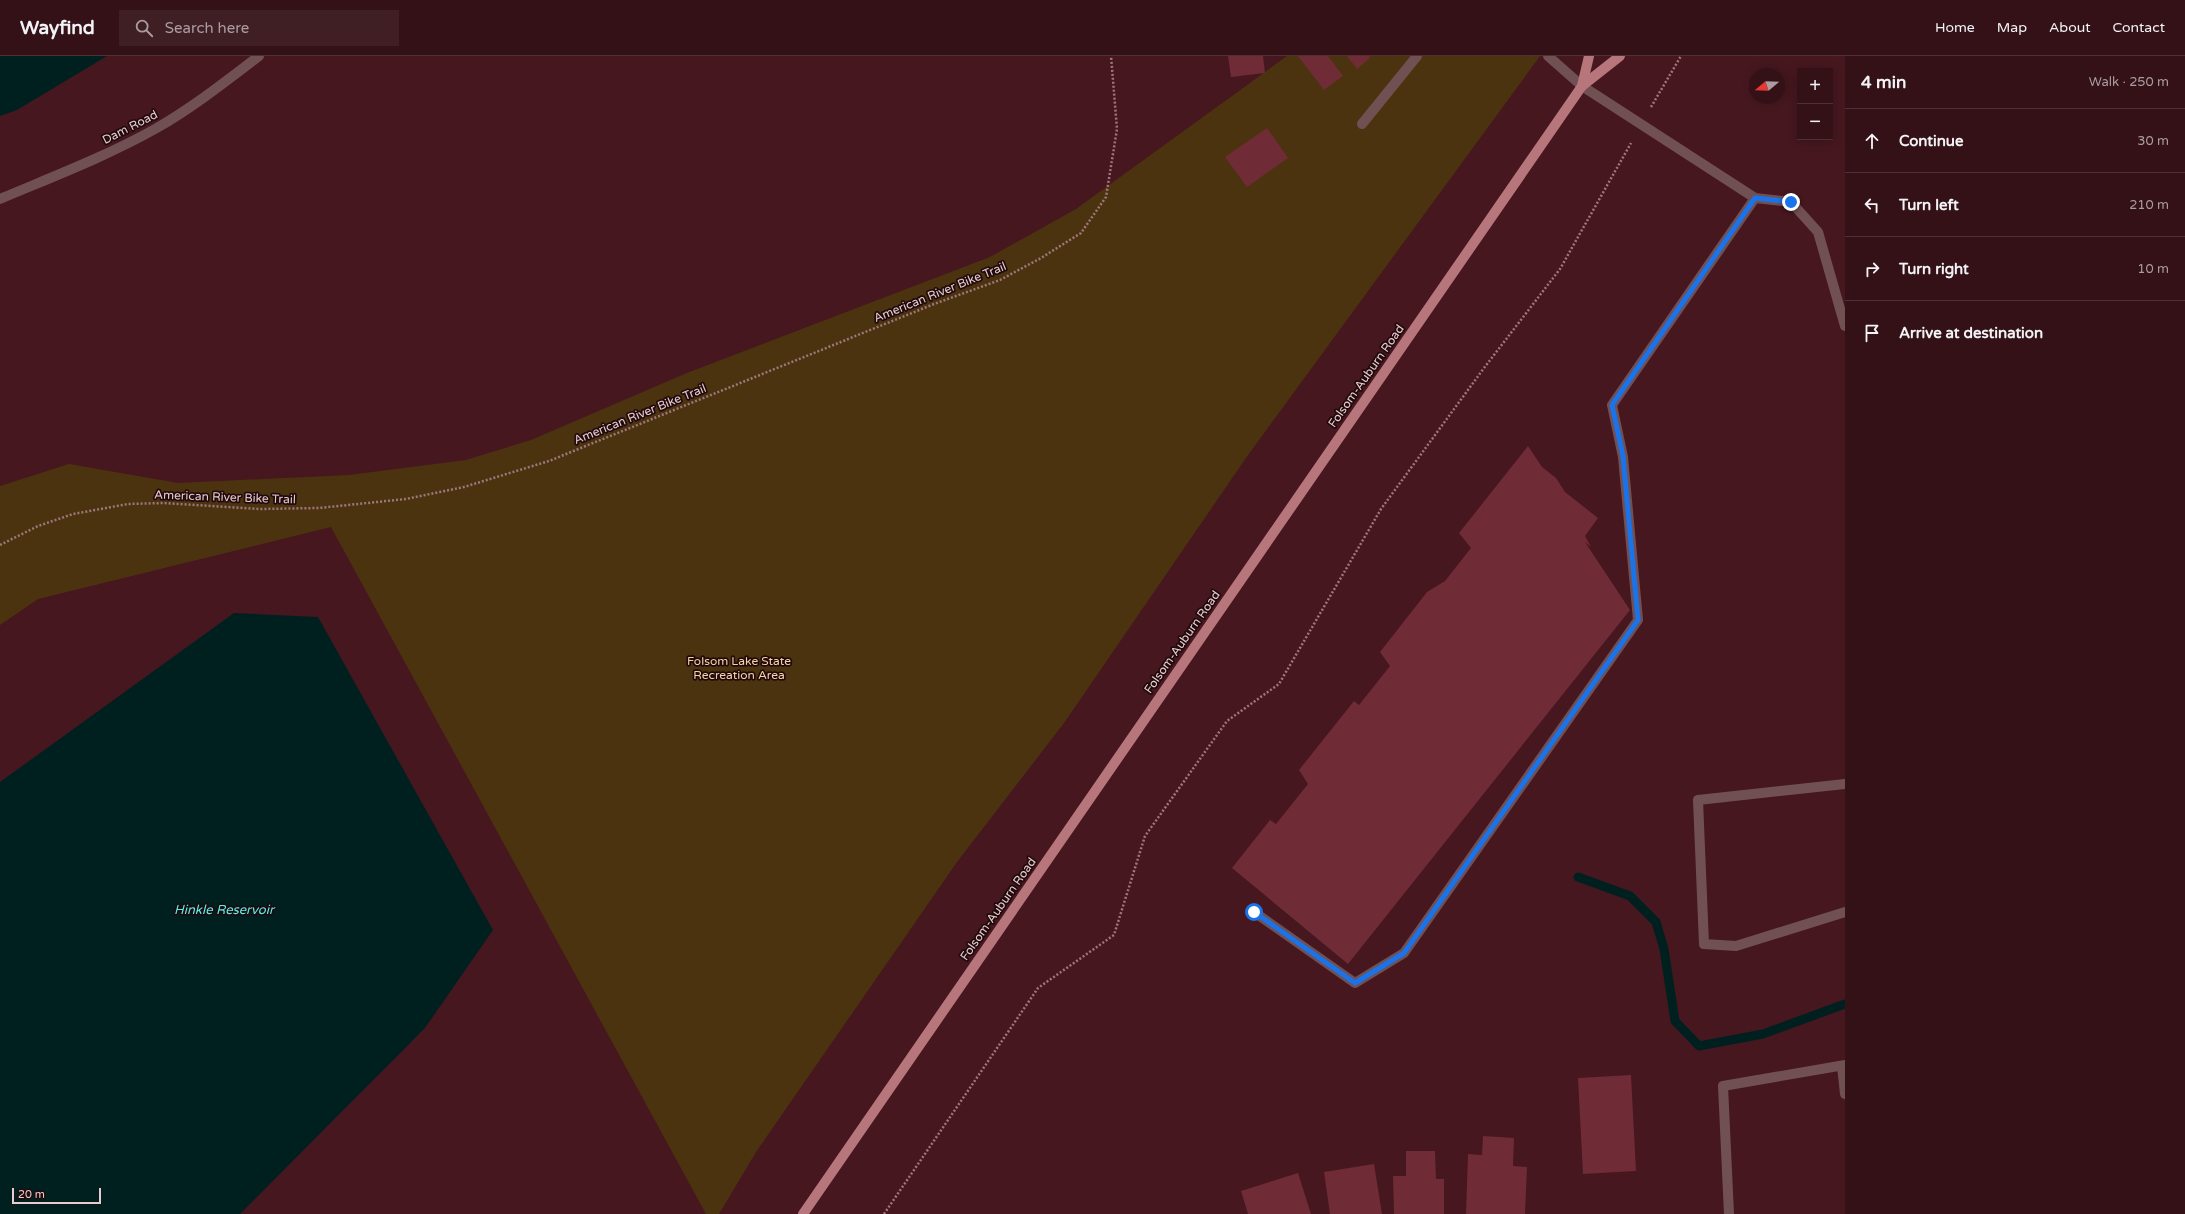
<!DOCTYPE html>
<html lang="en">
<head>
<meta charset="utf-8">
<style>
	body { margin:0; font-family:"Varela Round",sans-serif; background:#3f1f24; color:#f1f3f6 }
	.controls { position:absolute; right:12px; top:12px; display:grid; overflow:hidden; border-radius:0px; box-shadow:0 2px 10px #0003 }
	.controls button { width:36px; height:36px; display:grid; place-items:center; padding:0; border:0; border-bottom:1px solid #4e3136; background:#341117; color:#f1f3f6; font:20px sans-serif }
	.compass { position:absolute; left:1749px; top:12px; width:36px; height:36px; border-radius:50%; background:#341117; box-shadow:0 2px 10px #0003; rotate:251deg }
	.scale { position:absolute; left:12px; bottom:10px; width:89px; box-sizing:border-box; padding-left:4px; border:2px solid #ebcbce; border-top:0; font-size:11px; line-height:14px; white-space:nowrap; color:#ebcbce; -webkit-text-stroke:3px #1f0b0d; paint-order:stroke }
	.stop { position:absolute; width:12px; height:12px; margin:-9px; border:3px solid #1a73e8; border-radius:50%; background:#fff }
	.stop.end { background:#1a73e8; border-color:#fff; box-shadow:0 1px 4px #0008 }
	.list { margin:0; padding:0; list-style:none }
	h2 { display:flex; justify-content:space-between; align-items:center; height:52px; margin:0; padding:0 16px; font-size:17px }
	h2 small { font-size:13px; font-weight:400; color:#a99da1 }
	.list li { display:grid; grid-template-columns:26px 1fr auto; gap:12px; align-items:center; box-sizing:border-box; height:64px; padding:0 16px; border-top:1px solid #4e3136 }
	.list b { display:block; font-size:15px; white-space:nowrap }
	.list em { font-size:13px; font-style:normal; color:#a99da1 }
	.icon { flex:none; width:22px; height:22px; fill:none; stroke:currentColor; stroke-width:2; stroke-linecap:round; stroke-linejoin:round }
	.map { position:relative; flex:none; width:1845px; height:1158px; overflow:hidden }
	header { display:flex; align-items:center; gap:24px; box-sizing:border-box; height:56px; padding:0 20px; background:#341117; border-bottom:1px solid #4e3136 }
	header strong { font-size:19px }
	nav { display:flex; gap:22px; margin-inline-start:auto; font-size:14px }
	.search { width:280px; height:36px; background:#3f1f24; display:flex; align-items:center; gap:10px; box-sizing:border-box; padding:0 14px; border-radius:0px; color:#a99da1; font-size:15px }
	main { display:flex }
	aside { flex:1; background:#341117 }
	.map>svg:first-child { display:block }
	.green { fill:#4c330f }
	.water { fill:#00201f }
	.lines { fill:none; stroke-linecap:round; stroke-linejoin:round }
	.stream { stroke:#00201f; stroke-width:9 }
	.building { fill:#6f2b36 }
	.path { stroke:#9e777c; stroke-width:2.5; stroke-dasharray:2 2; stroke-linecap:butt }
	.minor { stroke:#715053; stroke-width:10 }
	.major { stroke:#b7757c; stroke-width:10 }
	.route { stroke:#1a73e8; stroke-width:5 }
	.labels { text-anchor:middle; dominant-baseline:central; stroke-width:3.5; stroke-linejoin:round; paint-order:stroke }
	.street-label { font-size:12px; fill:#ebcbce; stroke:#1f0b0d }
	.park-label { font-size:12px; fill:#f9d2a1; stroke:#1f0b0d }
	.water-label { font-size:13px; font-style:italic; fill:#58f2ee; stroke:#1f0b0d }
</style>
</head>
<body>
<header>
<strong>Wayfind</strong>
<div class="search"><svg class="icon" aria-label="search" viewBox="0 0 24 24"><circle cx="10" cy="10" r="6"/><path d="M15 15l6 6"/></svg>Search here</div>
<nav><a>Home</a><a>Map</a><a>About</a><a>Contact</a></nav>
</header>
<main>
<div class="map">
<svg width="1845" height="1158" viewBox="0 0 1845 1158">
	<rect width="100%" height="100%" fill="#46171f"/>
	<path class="green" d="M1287 0H1540L1248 399 1064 667 957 806 756 1096 719 1158H706L331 471 38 543 0 569V430L69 408 178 427 349 419 466 404 531 384 687 317 990 201 1076 153Z"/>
	<g class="water">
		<path d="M0 0H107L17 54 0 60Z"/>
		<path d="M234 557 318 561 493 874 425 972 240 1158H0V726Z"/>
	</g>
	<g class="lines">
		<path class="stream" d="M1578 821 1630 840 1656 866 1664 893 1675 965 1699 990 1763 978 1845 948"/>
	</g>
	<g class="building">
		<path d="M1228 0H1263L1265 17 1231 21Z"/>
		<path d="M1298 0H1328L1343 20 1324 34Z"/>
		<path d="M1347 0H1369L1370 2 1357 13Z"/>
		<path d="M1267 72 1288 102 1247 131 1225 101Z"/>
		<path d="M1528 390 1542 411 1556 422 1565 436 1598 462 1585 480 1591 491 1585 486 1630 554 1348 908 1232 812 1270 764 1276 768 1308 728 1299 714 1354 645 1359 649 1390 610 1380 596 1427 536 1445 525 1471 492 1459 477Z"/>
		<path d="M1631 1019 1636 1115 1583 1118 1578 1022Z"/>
		<path d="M1483 1080 1514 1082 1513 1110 1527 1111 1525 1158H1466L1468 1098 1482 1099Z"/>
		<path d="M1406 1095H1435L1436 1123H1444V1158H1394L1393 1120H1406Z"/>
		<path d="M1374 1108 1382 1158H1330L1324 1116Z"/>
		<path d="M1298 1117 1311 1158H1248L1241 1135Z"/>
	</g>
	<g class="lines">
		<g class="path">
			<path d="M1651 51 1681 0"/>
			<path d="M0 489 38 470 73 458 128 448 164 447 260 453 319 452 406 443 464 431 549 405 934 248 1000 224 1041 202 1081 177 1106 141 1117 73 1111 0"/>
			<path d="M884 1158 1038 932 1114 879 1145 780 1227 665 1279 628 1381 453 1484 312 1560 213 1631 87"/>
		</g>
		<g class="minor">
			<path d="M1362 68 1417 0"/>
			<path d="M1755 142 1791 146 1818 176 1845 270"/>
			<path d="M0 143C52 121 105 101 155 73 192 52 225 26 259 0"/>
			<path d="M1845 728 1698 744 1704 888 1736 890 1845 856"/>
			<path d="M1254 856 1355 927 1404 897 1638 564 1623 401 1612 349 1755 142 1582 30 1548 0"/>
			<path d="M1842 1010 1845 1038"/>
			<path d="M1729 1158 1723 1030 1845 1009"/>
		</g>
		<g class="major">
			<path d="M1582 30 1589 0"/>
			<path d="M803 1158 1582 30 1620 0"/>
		</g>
	</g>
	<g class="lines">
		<path class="route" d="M1254 856 1355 927 1404 897 1638 564 1623 400 1612 349 1755 142 1791 146"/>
	</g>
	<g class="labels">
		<g class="street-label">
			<text transform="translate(130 71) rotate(-27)">Dam Road</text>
			<text transform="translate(940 236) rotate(-22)">American River Bike Trail</text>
			<text transform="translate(1366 320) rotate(-55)">Folsom-Auburn Road</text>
			<text transform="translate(640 358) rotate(-22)">American River Bike Trail</text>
			<text transform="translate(225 441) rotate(2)">American River Bike Trail</text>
			<text transform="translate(1182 586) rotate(-55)">Folsom-Auburn Road</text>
			<text transform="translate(998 853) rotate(-55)">Folsom-Auburn Road</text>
		</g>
		<g class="park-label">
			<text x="739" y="605">Folsom Lake State<tspan x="739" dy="14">Recreation Area</tspan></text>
		</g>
		<g class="water-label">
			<text x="224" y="854">Hinkle Reservoir</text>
		</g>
	</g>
</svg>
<div class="controls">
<button>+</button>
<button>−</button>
</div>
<svg class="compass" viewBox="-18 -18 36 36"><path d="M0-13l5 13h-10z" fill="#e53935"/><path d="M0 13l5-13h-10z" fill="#a99da1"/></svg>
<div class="scale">20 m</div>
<div class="stop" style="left:1254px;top:856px"></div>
<div class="stop end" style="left:1791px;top:146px"></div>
</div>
<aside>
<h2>4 min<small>Walk · 250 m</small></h2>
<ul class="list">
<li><svg class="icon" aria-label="ahead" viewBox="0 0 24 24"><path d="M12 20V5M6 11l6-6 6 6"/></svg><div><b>Continue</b></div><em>30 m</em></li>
<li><svg class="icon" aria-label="left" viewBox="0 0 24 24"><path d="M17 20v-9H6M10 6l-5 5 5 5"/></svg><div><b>Turn left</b></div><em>210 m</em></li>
<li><svg class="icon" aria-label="right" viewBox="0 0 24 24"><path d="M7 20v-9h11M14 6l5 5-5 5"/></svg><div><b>Turn right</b></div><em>10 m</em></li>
<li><svg class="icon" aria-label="arrive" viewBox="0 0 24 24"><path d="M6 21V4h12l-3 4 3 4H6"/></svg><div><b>Arrive at destination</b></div></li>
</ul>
</aside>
</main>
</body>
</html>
